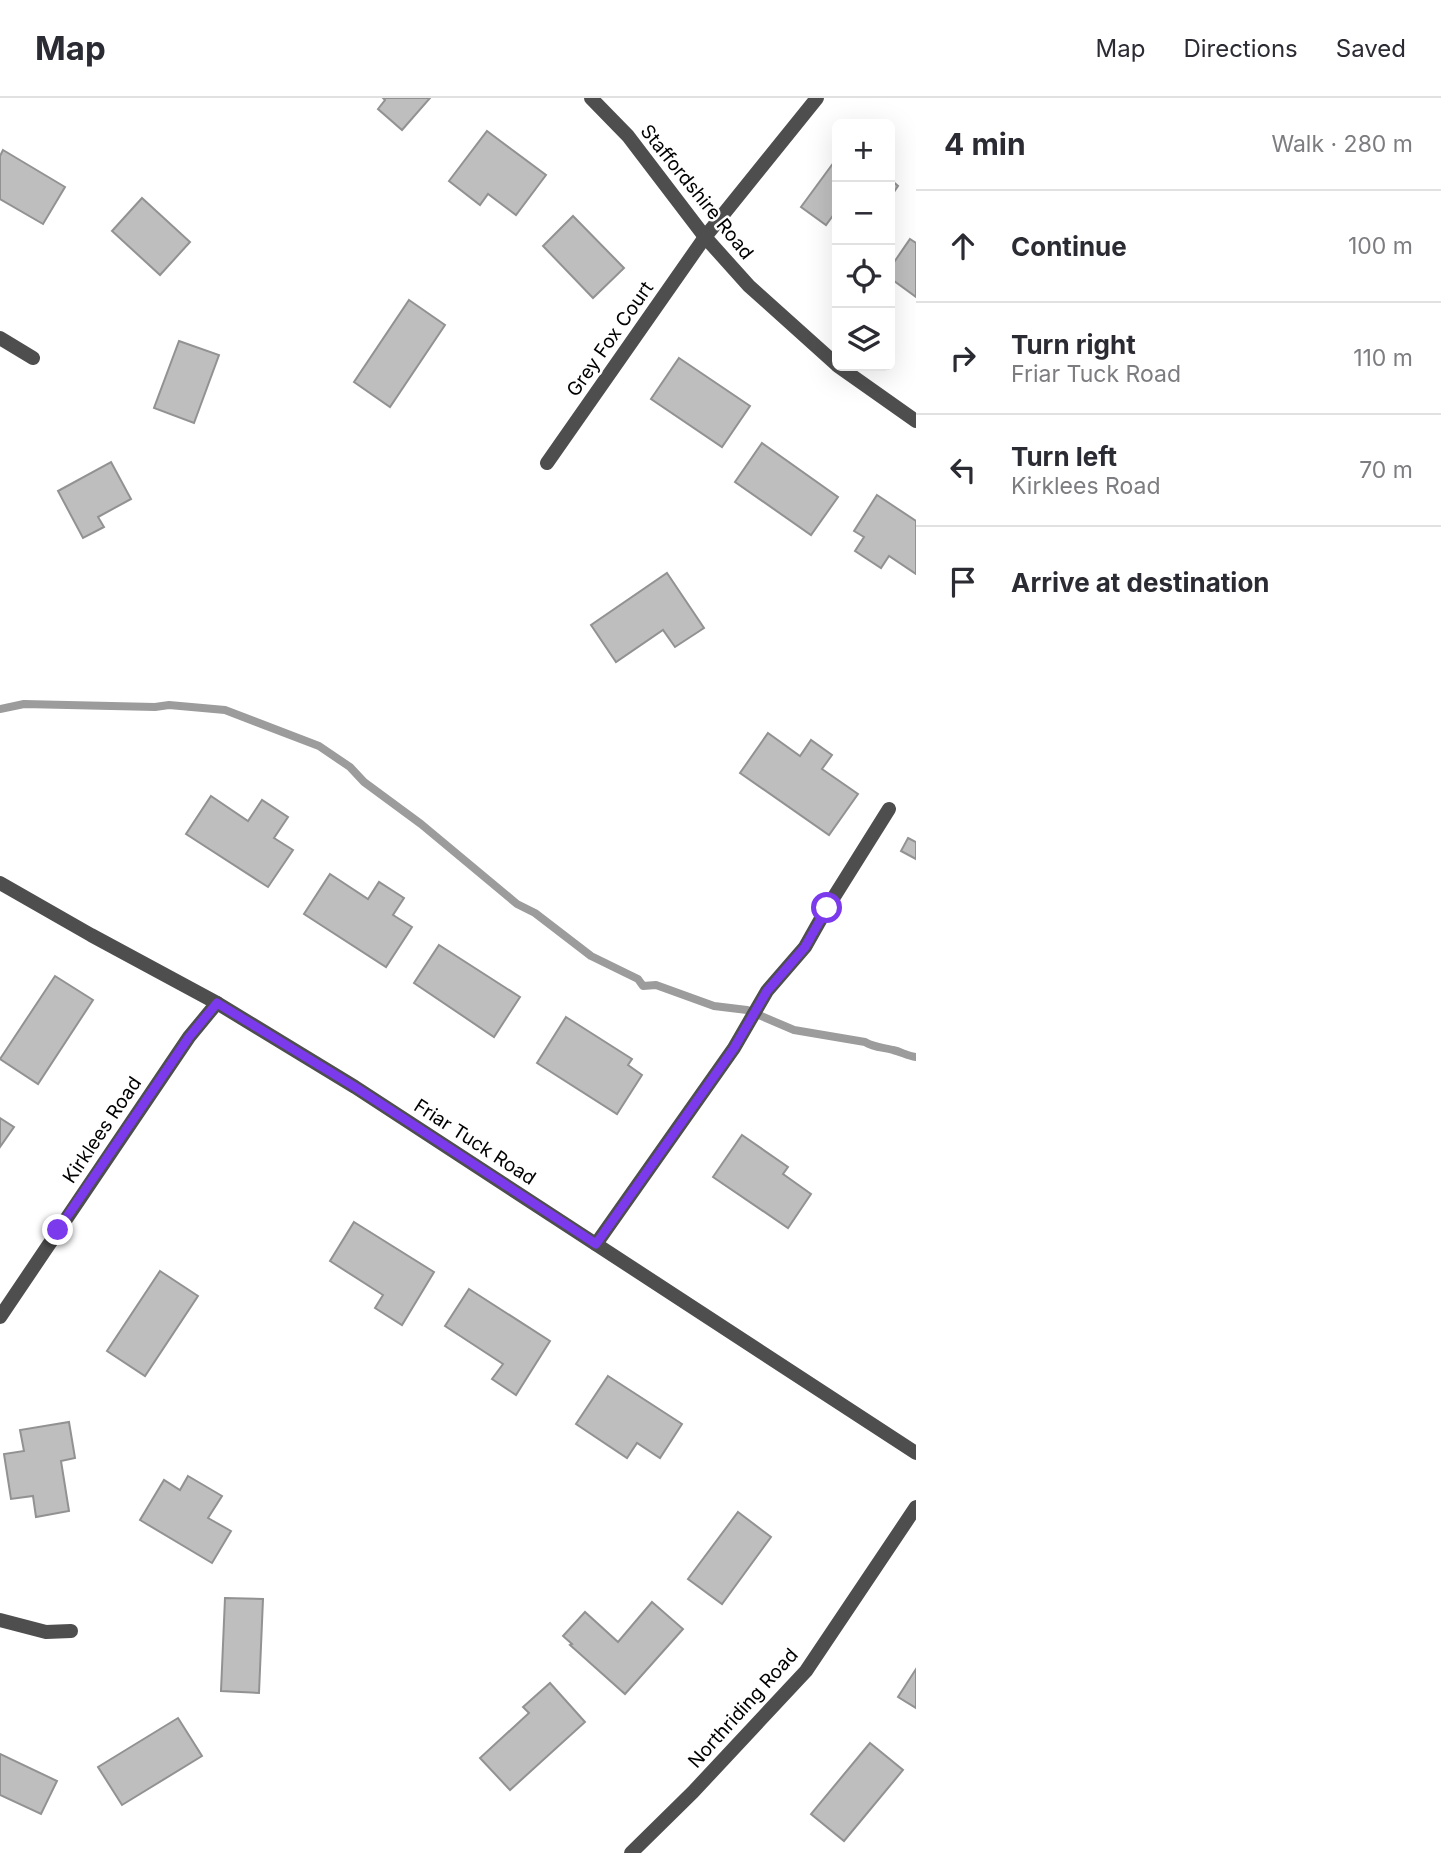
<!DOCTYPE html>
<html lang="en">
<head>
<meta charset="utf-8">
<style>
	body { margin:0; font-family:Inter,sans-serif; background:#f2f2f3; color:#2b2b33 }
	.controls { position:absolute; right:21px; top:21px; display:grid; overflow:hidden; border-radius:10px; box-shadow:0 7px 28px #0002 }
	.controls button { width:63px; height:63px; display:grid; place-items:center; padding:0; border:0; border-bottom:2px solid #e1e1e2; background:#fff; color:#2b2b33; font:35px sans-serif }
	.stop { position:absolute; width:21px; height:21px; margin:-16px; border:5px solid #7c3aed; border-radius:50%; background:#fff }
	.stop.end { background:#7c3aed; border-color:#fff; box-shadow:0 2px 7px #0008 }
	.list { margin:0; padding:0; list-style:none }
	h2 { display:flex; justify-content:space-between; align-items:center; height:91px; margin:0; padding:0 28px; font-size:30px }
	h2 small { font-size:23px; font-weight:400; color:#7c7c81 }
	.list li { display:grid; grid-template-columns:46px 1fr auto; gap:21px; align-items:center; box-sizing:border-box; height:112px; padding:0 28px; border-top:2px solid #e1e1e2 }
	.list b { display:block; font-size:26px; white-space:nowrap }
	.list p { margin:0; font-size:23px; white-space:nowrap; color:#7c7c81 }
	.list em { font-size:23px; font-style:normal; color:#7c7c81 }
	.icon { flex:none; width:38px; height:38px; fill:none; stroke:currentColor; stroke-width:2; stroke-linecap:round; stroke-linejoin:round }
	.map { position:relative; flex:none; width:916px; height:1755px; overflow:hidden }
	header { display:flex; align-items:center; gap:42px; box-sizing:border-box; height:98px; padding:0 35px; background:#fff; border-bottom:2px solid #e1e1e2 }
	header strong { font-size:33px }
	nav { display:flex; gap:38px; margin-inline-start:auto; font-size:24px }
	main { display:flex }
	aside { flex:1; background:#fff }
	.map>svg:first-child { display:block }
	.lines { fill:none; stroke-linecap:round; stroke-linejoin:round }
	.stream { stroke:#9c9c9c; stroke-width:8 }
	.building { fill:#bebebe; stroke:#929292; stroke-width:2 }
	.service { stroke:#4e4e4e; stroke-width:14 }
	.minor { stroke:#4e4e4e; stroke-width:14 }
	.tertiary { stroke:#4e4e4e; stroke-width:14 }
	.route { stroke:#7c3aed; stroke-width:9 }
	.labels { text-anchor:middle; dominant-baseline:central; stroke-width:5; stroke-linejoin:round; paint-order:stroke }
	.street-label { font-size:19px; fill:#000; stroke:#fff }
</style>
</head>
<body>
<header>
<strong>Map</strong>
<nav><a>Map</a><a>Directions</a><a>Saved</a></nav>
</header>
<main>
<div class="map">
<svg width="916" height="1755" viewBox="0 0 916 1755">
	<rect width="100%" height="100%" fill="#fff"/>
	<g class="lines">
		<path class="stream" d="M0 611 24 606 155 609 169 607 225 612 319 648 350 669 364 684 421 726 517 806 535 815 591 858 638 881 643 888 656 887 714 908 747 912 794 932 865 944C875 950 883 949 893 952 902 954 907 958 916 959"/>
	</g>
	<g class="building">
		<path d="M383 0H430L402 32 378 11 385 2Z"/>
		<path d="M487 33 546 77 516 117 488 96 480 107 449 83Z"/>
		<path d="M3 52 65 89 43 126 0 101V58Z"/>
		<path d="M837 60V112L826 127 801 109Z"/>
		<path d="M890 81 898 88 890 100Z"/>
		<path d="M142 100 190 144 160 177 112 133Z"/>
		<path d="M573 118 624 170 593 200 543 148Z"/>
		<path d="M910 141 916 145V199L890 180V170Z"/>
		<path d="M409 202 445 227 390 309 354 284Z"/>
		<path d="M179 243 219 257 194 325 154 310Z"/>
		<path d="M679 260 750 308 722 349 651 301Z"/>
		<path d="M762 345 838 399 811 437 735 384Z"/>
		<path d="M111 364 131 401 98 419 104 429 83 440 58 393Z"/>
		<path d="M877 397 916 423V476L889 458 881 470 855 453 864 439 854 433Z"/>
		<path d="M667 475 704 530 675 549 663 532 616 564 591 527Z"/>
		<path d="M768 635 800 658 811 642 832 657 822 671 858 696 829 737 740 675Z"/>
		<path d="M211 698 248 723 262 702 288 719 274 740 293 752 268 789 186 736Z"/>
		<path d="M908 740 916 744V761L901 753Z"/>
		<path d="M330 776 368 801 379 784 404 800 393 817 412 829 386 869 304 816Z"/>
		<path d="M439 847 520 899 494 939 414 885Z"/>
		<path d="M55 878 93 902 38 986 0 961Z"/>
		<path d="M566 919 632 961 628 967 642 977 617 1016 537 965Z"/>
		<path d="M0 1020 14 1029 0 1049Z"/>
		<path d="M742 1037 788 1069 783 1076 811 1096 788 1130 713 1079Z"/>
		<path d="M354 1124 434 1174 402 1227 375 1210 383 1197 330 1163Z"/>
		<path d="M160 1173 198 1198 145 1278 107 1253Z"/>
		<path d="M469 1191 550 1243 516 1297 492 1281 503 1266 445 1228Z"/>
		<path d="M608 1278 682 1326 660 1360 637 1345 627 1360 576 1326Z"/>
		<path d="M69 1324 75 1360 61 1363 69 1413 36 1419 33 1398 11 1401 4 1356 24 1353 20 1332Z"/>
		<path d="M188 1378 222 1398 208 1420 231 1433 212 1465 140 1422 164 1382 180 1392Z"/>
		<path d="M738 1414 771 1439 722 1506 688 1481Z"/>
		<path d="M225 1500 263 1501 259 1595 221 1593Z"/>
		<path d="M652 1504 683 1531 625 1596 570 1547 572 1546 563 1538 585 1514 618 1544Z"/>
		<path d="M916 1571V1610L898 1599Z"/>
		<path d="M550 1585 585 1624 510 1692 480 1660 529 1615 523 1609Z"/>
		<path d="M178 1620 202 1658 122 1707 98 1669Z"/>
		<path d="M870 1645 903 1672 844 1743 811 1716Z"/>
		<path d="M0 1656 57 1683 41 1716 0 1697Z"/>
	</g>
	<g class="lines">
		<path class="service" d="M596 1146 734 950 767 893 805 849 827 810 889 711"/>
		<g class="minor">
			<path d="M591 0 628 38 705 139 749 188 837 267"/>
			<path d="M0 240 33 260"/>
			<path d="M838 268 916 323"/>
			<path d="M547 365 705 139 817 0"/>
			<path d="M0 785 91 837 217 905 355 989 916 1355"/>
			<path d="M0 1522 46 1534 71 1533"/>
			<path d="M631 1755 693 1694 806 1573 916 1409"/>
		</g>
		<path class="tertiary" d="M0 1219 189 939 217 905"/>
	</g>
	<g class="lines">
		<path class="route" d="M58 1132 189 939 217 905 355 989 596 1146 734 950 767 893 805 849 827 810"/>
	</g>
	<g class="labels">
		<g class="street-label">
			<text transform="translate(697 94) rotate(51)">Staffordshire Road</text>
			<text transform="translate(610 241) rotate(-55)">Grey Fox Court</text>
			<text transform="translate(102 1032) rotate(-56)">Kirklees Road</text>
			<text transform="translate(475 1044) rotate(33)">Friar Tuck Road</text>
			<text transform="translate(743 1610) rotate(-48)">Northriding Road</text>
		</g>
	</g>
</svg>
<div class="controls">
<button>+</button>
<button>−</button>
<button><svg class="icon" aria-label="locate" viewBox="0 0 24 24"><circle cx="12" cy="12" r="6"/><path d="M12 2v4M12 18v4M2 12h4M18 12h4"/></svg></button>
<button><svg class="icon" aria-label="layers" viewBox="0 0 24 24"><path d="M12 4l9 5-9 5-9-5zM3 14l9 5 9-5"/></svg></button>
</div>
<div class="stop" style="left:827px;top:810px"></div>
<div class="stop end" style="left:58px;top:1132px"></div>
</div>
<aside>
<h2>4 min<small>Walk · 280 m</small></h2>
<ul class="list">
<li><svg class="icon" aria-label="ahead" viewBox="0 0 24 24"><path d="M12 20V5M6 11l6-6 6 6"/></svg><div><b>Continue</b></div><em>100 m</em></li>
<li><svg class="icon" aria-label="right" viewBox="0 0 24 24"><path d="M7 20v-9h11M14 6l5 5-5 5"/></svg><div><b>Turn right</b><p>Friar Tuck Road</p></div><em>110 m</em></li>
<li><svg class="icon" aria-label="left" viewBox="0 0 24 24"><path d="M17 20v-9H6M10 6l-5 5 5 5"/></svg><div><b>Turn left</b><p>Kirklees Road</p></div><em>70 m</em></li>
<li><svg class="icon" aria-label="arrive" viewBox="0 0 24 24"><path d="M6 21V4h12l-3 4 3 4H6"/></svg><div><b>Arrive at destination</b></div></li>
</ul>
</aside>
</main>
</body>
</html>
